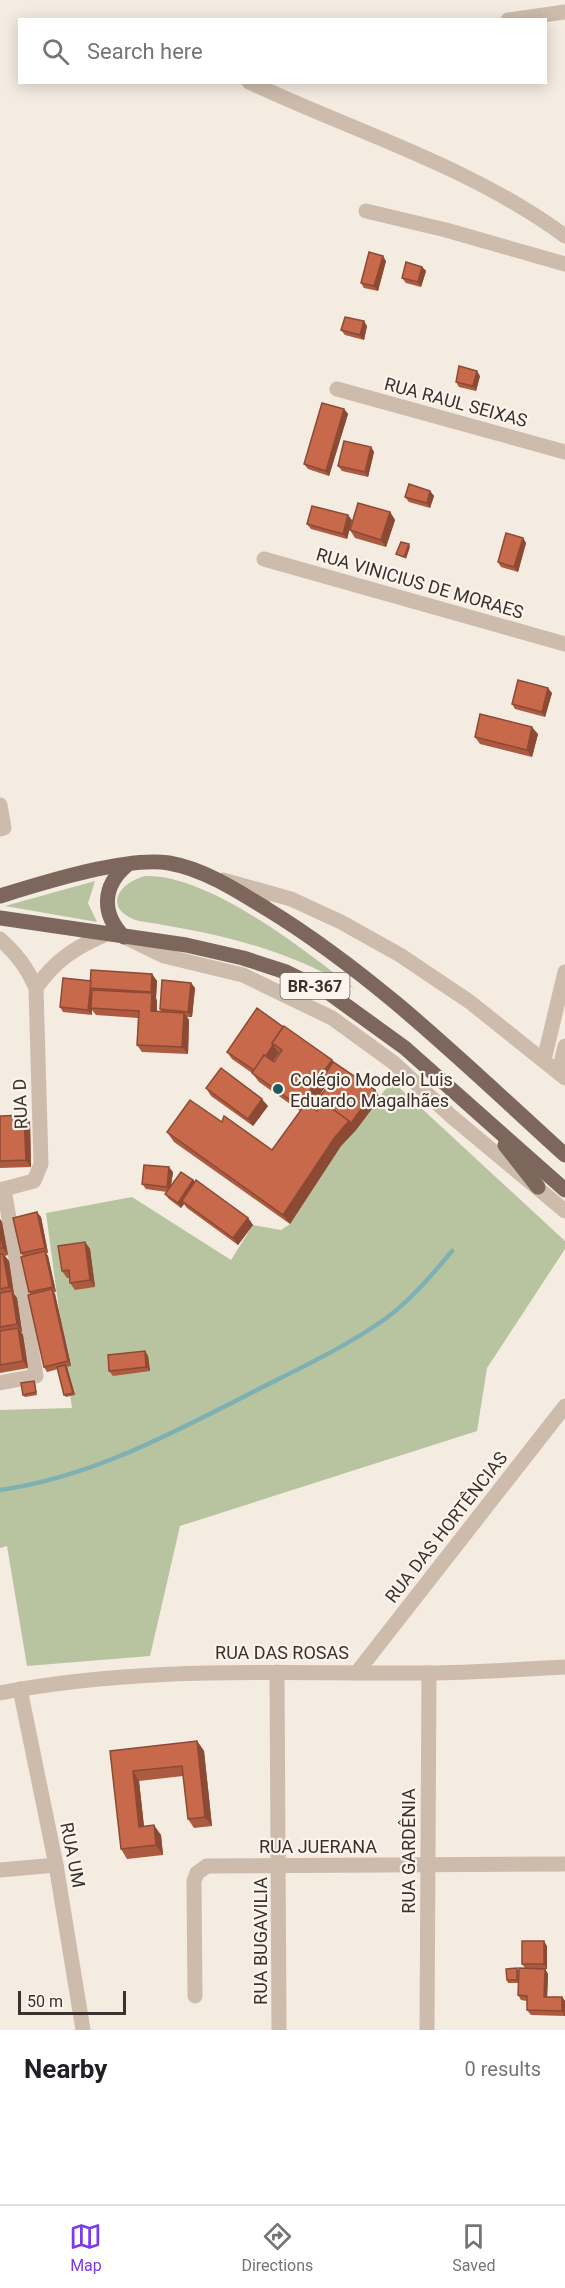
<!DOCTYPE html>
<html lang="en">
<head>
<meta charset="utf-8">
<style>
	body { margin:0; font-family:Roboto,sans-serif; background:#f2f2f2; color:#202124 }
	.scale { position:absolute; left:18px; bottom:15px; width:108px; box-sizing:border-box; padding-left:6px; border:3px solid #3b302b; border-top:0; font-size:16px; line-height:21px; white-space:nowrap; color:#3b302b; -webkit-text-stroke:4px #fbf5ee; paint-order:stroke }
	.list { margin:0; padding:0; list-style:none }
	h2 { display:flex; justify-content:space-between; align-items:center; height:78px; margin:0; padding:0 24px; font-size:26px }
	h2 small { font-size:20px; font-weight:400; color:#757577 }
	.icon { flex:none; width:33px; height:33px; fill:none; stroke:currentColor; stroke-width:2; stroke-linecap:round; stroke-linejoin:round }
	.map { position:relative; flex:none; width:565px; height:2030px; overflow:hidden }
	.search { position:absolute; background:#fff; box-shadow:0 3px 15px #0003; left:18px; right:18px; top:18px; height:66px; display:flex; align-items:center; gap:15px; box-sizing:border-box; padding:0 21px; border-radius:0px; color:#757577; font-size:22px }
	.sheet { height:174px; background:#fff }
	nav { display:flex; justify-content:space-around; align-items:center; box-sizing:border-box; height:84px; border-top:2px solid #e0e0e0; background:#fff; font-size:16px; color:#757577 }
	nav a { display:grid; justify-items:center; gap:3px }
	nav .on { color:#7c3aed }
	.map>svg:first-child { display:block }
	.green { fill:#b8c4a0 }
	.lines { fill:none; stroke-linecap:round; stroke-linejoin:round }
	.stream { stroke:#7fb0b2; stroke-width:4.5 }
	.minor { stroke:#cdbbac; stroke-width:15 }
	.major { stroke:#7d675c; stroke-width:15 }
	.wall { fill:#ac5a40; fill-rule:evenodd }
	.shaded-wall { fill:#8c4a34 }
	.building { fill:#c8694b; stroke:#8c4a34; stroke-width:1.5 }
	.poi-dot { fill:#1f5a5e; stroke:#fbf5ee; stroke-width:2 }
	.labels { text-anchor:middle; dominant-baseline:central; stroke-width:4.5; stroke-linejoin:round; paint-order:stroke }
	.shield { fill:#fbf5ee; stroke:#756b66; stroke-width:1.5 }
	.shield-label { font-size:16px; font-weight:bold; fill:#3b302b }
	.street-label { font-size:18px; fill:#3b302b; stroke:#fbf5ee }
	.poi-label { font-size:18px; fill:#3b302b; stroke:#fbf5ee; text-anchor:start }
</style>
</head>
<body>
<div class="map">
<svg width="565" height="2030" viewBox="0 0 565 2030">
	<rect width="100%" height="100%" fill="#f4ebe1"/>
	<g class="green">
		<path d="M145 876C209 874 304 950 355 989 281 947 221 934 139 921 103 910 116 884 145 876Z"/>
		<path d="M95 881 88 903 97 922 5 906Z"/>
		<path d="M392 1081 565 1241V1249L487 1368 477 1431 180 1526 150 1656 27 1666 7 1546 0 1548V1410L72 1408 46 1213 132 1197 231 1260 253 1225 281 1230 290 1224 341 1146Z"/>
	</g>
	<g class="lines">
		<path class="stream" d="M0 1490C92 1477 172 1433 253 1392 298 1369 344 1348 385 1319 410 1301 432 1275 452 1251"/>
		<g class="minor">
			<path d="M508 20 565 12"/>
			<path d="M249 82C355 132 470 166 565 236"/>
			<path d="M366 211 446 230 565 264"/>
			<path d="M337 389 565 452"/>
			<path d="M264 559 565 644"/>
			<path d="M0 805 4 828 0 829"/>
			<path d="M223 880 291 899 341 922 400 955 470 1002 565 1078"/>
			<path d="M127 938 164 956 243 975 332 1018 394 1063 451 1116 565 1211"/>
			<path d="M0 939C17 954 27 968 36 988L41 1164 34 1181 0 1190"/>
			<path d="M36 988C55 960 76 947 106 934"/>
			<path d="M544 1060 565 972"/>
			<path d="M559 1072 565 1046"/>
			<path d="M0 1383 36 1376 4 1189"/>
			<path d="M358 1671 565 1406"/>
			<path d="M277 1672 279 2030"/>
			<path d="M20 1689 56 1865 83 2030"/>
			<path d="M0 1693C145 1665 282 1674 428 1673 474 1673 519 1669 565 1667"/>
			<path d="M0 1870 56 1865"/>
			<path d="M195 1996 194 1881 197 1873 207 1866 565 1864"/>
			<path d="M427 2030 429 1673"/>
		</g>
		<g class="major">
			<path d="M0 896C42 883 127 856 169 863 204 869 238 891 267 909 378 977 469 1068 565 1155"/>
			<path d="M0 918 186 945 243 958 286 972 329 993 405 1048 565 1190"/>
			<path d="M124 937C101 914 102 886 127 865"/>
			<path d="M505 1145 538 1187"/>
		</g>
	</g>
	<g class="wall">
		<path d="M386 261 378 291 364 288 361 283Z"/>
		<path d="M422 267 426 271 421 287 406 283 402 278Z"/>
		<path d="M367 326 364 340 345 335 341 330Z"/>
		<path d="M480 376 476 391 459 387 456 382Z"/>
		<path d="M344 409 348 414 329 476 308 469 304 464Z"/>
		<path d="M371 447 374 452 368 477 342 471 338 466Z"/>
		<path d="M430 491 434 496 430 508 409 502 405 497Z"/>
		<path d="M390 512 395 520 386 547 355 538 350 530Z"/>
		<path d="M352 520 347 539 311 529 307 524Z"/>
		<path d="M523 538 526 543 518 572 501 567 498 562Z"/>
		<path d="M552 693 545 717 515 709 512 704Z"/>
		<path d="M538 734 532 757 480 744 475 737Z"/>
		<path d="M152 974 157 981 156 998 157 1001V1012H161L160 1009 191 983 195 988 192 1017H187L189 1020 188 1054 142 1052 137 1045 138 1018 96 1015 92 1010V1015L63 1012 60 1007 91 981Z"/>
		<path d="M257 1008 375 1090 380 1098 356 1130 341 1146 290 1224 174 1142 167 1132 222 1122 272 1150 300 1111 259 1082 252 1073 232 1059 227 1052ZM279 1053H280L274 1062 273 1061ZM327 1084 328 1085 318 1099 322 1104 317 1111 312 1107Z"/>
		<path d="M206 1088 268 1106 253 1126 211 1096Z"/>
		<path d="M24 1115 30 1122 31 1167 0 1168V1116Z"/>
		<path d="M173 1172 171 1185 193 1180 195 1182 248 1218 253 1225 238 1245 187 1208 184 1204 181 1208 169 1199 165 1194 167 1192 146 1189 142 1184Z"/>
		<path d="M41 1217 48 1253H46L48 1256 56 1292H54L55 1294 71 1366 67 1367 75 1395 66 1397 64 1395 58 1369 47 1372 44 1367 30 1294 29 1292 23 1256 21 1253Z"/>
		<path d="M0 1219 2 1222 8 1255 5 1256 9 1261 14 1294 17 1298 22 1332H21L23 1335 28 1368 0 1373Z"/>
		<path d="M85 1242 90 1249 95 1287 75 1290 70 1283V1278H67L62 1271Z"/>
		<path d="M145 1351 148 1356 150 1371 113 1376 109 1371Z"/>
		<path d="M35 1383 37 1395 25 1397 23 1395Z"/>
		<path d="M197 1741 204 1751 212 1826 194 1828 188 1819 183 1776 139 1781 144 1826 161 1835 163 1855 127 1859 121 1849 110 1751Z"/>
		<path d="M547 1946V1969H545L548 1974 547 1997H562L565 2001V2016L531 2015 527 2010V2001L521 2000 518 1995V1983H508L507 1980 517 1968 518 1971 525 1968 522 1964Z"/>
	</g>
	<g class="shaded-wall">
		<path d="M383 256 386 261 378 291 374 286Z"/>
		<path d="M422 267 426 271 421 287 418 282Z"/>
		<path d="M364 321 367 326 364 340 360 335Z"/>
		<path d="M477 371 480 376 476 391 473 386Z"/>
		<path d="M344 409 348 414 329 476 326 471Z"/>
		<path d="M371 447 374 452 368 477 365 472Z"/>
		<path d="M430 491 434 496 430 508 427 503Z"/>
		<path d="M390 512 395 520 386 547 381 540Z"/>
		<path d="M348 515 352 520 347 539 343 534Z"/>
		<path d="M523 538 526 543 518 572 514 567Z"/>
		<path d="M409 544 410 547 406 559 404 557Z"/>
		<path d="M548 688 552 693 545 717 542 712Z"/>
		<path d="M532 727 538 734 532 757 527 750Z"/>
		<path d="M152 974 157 981 156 998 157 1001 156 1019 151 1011 152 994 151 992Z"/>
		<path d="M191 983 195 988 192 1017 188 1012Z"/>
		<path d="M91 989 94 994 91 1008 92 1010V1015L88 1010Z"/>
		<path d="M184 1013 189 1020 188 1054 182 1047Z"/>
		<path d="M273 1045 279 1053 261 1079 256 1071Z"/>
		<path d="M332 1060 338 1069 323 1078 327 1084 306 1115 299 1106Z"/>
		<path d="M375 1090 380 1098 356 1130 341 1146 290 1224 283 1215 335 1137Z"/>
		<path d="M262 1099 268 1106 253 1126 248 1119Z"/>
		<path d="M24 1115 30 1122 31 1167 26 1160Z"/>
		<path d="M169 1167 173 1172 170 1192 167 1187Z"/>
		<path d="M193 1180 197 1185 182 1201 184 1204 181 1208 178 1203Z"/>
		<path d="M37 1212 41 1217 48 1253 45 1248Z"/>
		<path d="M248 1218 253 1225 238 1245 233 1238Z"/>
		<path d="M0 1219 2 1222 8 1255 3 1248 0 1232Z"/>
		<path d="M85 1242 90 1249 95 1287 90 1280Z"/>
		<path d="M45 1251 48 1256 56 1292 53 1287Z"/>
		<path d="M3 1254 9 1261 14 1294 17 1298 22 1332 17 1324 12 1291 9 1287Z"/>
		<path d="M52 1289 55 1294 71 1366 68 1361Z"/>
		<path d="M18 1328 23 1335 28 1368 23 1361Z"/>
		<path d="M145 1351 148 1356 150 1371 146 1367Z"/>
		<path d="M65 1365 67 1367 75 1395 73 1393Z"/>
		<path d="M197 1741 204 1751 212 1826 205 1817Z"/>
		<path d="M133 1771 139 1781 145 1836 139 1827Z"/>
		<path d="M154 1825 161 1835 163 1855 156 1845Z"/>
		<path d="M544 1941 547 1946V1969L544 1964Z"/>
		<path d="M545 1969 548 1974 547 2002 544 1997Z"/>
		<path d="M562 1997 565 2001V2016L562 2011Z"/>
	</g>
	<g class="building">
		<path d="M369 252 383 256 374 286 361 283Z"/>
		<path d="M406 262 422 267 418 282 402 278Z"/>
		<path d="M345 317 364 321 360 335 341 330Z"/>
		<path d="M459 366 477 371 473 386 456 382Z"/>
		<path d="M322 403 344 409 326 471 304 464Z"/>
		<path d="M344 441 371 447 365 472 338 466Z"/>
		<path d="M409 484 430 491 427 503 405 497Z"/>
		<path d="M358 503 390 512 381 540 350 530Z"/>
		<path d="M312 506 348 515 343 534 307 524Z"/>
		<path d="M506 533 523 538 514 567 498 562Z"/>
		<path d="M401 542 409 544 404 557 396 554Z"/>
		<path d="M518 680 548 688 542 712 512 704Z"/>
		<path d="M480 714 532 727 527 750 475 737Z"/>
		<path d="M91 970 152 974 151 992 90 988Z"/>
		<path d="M63 978 91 981 88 1010 60 1007Z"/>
		<path d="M162 980 191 983 188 1012 160 1009Z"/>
		<path d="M92 990 152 993 151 1011 184 1013 182 1047 137 1045 139 1011 91 1008Z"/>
		<path d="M257 1008 283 1027 272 1043 273 1045 266 1056 264 1055 254 1070 227 1052Z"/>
		<path d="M284 1026 332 1060 299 1106 252 1073 264 1055 274 1062 282 1050 272 1043Z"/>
		<path d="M333 1062 375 1090 351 1123 349 1121 318 1099 330 1083 323 1078Z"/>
		<path d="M221 1068 262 1099 248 1119 206 1088Z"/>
		<path d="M190 1100 222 1122 224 1116 272 1150 306 1103 317 1111 323 1102 349 1121 335 1137 283 1215 167 1132Z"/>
		<path d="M24 1115 26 1160 0 1161V1116Z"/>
		<path d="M144 1165 169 1167 167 1187 142 1184Z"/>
		<path d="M181 1172 193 1180 178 1203 165 1194Z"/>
		<path d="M196 1180 248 1218 233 1238 182 1201Z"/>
		<path d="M37 1212 45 1248 21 1253 13 1218Z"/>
		<path d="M0 1232 3 1248H0Z"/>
		<path d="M85 1242 90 1280 70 1283 69 1270 62 1271 58 1246Z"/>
		<path d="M45 1251 53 1287 29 1292 21 1257Z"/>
		<path d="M0 1254H3L9 1287 0 1289Z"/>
		<path d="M52 1289 68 1361 44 1367 28 1295Z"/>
		<path d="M12 1291 17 1324 0 1327V1293Z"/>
		<path d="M18 1328 23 1361 0 1365V1331Z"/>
		<path d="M145 1351 146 1367 109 1371 108 1355Z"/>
		<path d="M65 1365 73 1393 64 1395 57 1367Z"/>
		<path d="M34 1381 36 1392 23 1395 21 1383Z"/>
		<path d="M197 1741 205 1817 188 1819 182 1766 133 1771 139 1827 154 1825 156 1845 121 1849 110 1751Z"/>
		<rect x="522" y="1941" width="22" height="23"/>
		<path d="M517 1968V1980H507L506 1969Z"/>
		<path d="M519 1968 545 1969 544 1997H562V2011L527 2010V1996L518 1995Z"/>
	</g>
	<circle class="poi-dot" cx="278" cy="1089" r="6"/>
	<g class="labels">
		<rect class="shield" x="280.5" y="973" width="69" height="26" rx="4.5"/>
		<g class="shield-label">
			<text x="315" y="986">BR-367</text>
		</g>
		<g class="street-label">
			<text transform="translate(456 402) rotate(15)">RUA RAUL SEIXAS</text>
			<text transform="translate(420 583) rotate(16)">RUA VINICIUS DE MORAES</text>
			<text transform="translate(20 1104) rotate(-92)">RUA D</text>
			<text transform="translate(446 1527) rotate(-52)">RUA DAS HORTÊNCIAS</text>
			<text x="282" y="1652">RUA DAS ROSAS</text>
			<text x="318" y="1846">RUA JUERANA</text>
			<text transform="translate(408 1851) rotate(-90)">RUA GARDÊNIA</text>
			<text transform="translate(73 1855) rotate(79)">RUA UM</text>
			<text transform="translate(260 1941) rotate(-90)">RUA BUGAVILIA</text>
		</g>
		<g class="poi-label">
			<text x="290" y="1079">Colégio Modelo Luis<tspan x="290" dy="21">Eduardo Magalhães</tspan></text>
		</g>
	</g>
</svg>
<div class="scale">50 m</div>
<div class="search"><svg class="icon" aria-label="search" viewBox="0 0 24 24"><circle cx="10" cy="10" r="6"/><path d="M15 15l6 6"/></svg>Search here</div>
</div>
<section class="sheet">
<h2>Nearby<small>0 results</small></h2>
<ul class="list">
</ul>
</section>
<nav>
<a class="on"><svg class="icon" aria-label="map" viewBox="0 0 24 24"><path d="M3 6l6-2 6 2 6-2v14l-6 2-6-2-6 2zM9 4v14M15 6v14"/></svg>Map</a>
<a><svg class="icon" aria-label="directions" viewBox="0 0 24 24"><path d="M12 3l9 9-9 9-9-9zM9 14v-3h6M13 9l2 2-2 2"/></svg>Directions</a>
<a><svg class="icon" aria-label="saved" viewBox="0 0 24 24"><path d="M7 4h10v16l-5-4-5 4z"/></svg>Saved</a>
</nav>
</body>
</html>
